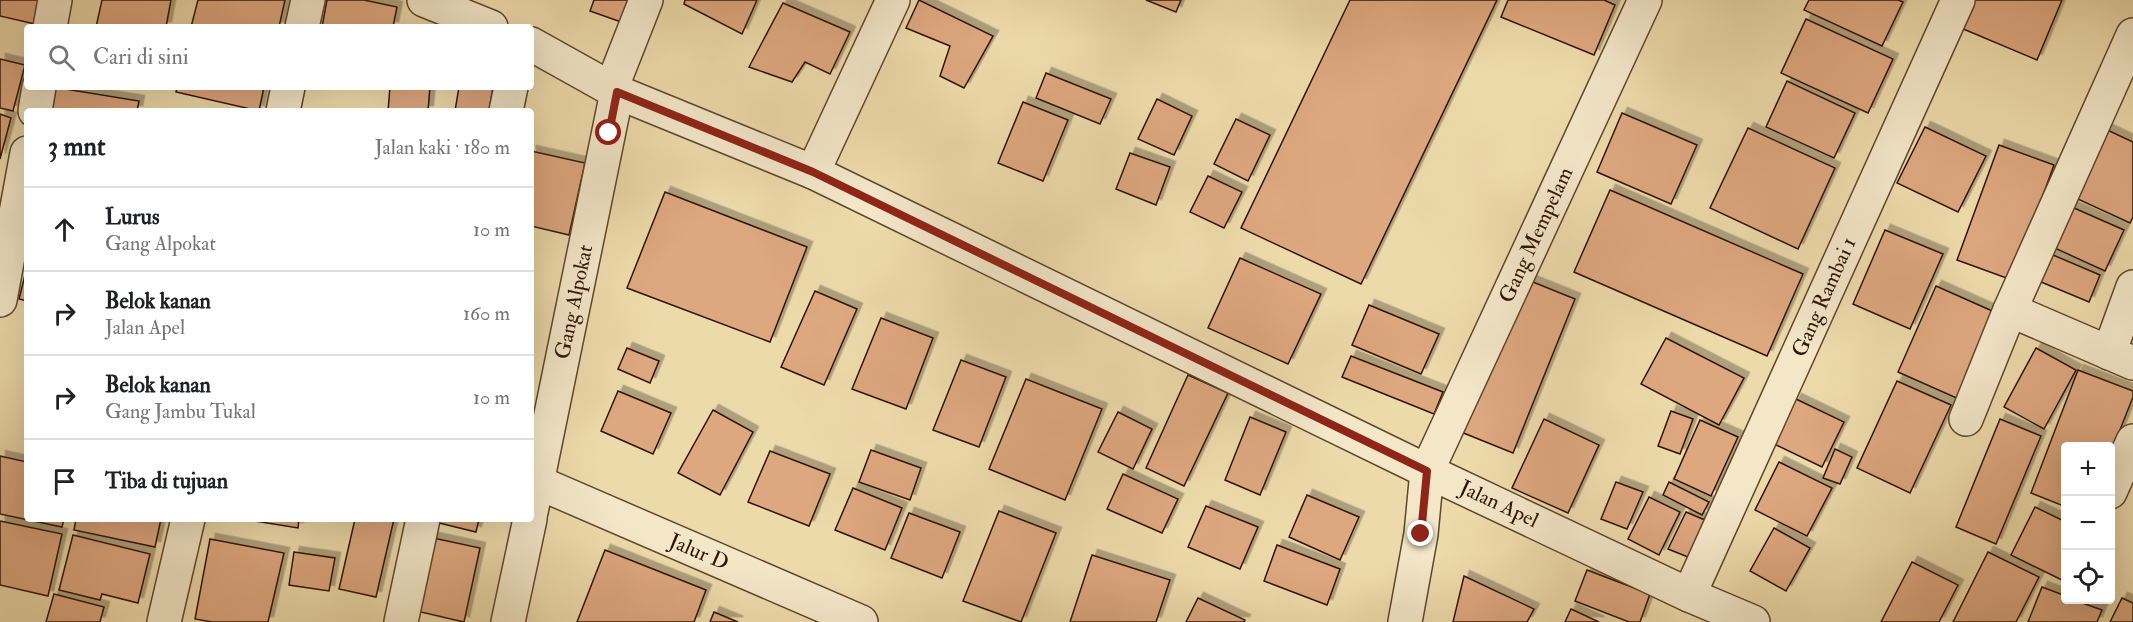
<!DOCTYPE html>
<html lang="id">
<head>
<meta charset="utf-8">
<style>
	body { margin:0; font-family:"IM FELL Double Pica",serif; background:#f2f2f2; color:#202124 }
	.controls { position:absolute; right:18px; bottom:18px; display:grid; overflow:hidden; border-radius:6px; box-shadow:0 6px 24px #0002 }
	.controls button { width:54px; height:54px; display:grid; place-items:center; padding:0; border:0; border-bottom:2px solid #e0e0e0; background:#fff; color:#202124; font:30px sans-serif }
	.stop { position:absolute; width:18px; height:18px; margin:-14px; border:4px solid #8f2418; border-radius:50%; background:#fff }
	.stop.end { background:#8f2418; border-color:#fff; box-shadow:0 2px 6px #0008 }
	.list { margin:0; padding:0; list-style:none }
	h2 { display:flex; justify-content:space-between; align-items:center; height:78px; margin:0; padding:0 24px; font-size:26px }
	h2 small { font-size:20px; font-weight:400; color:#757577 }
	.list li { display:grid; grid-template-columns:39px 1fr auto; gap:18px; align-items:center; box-sizing:border-box; height:84px; padding:0 24px; border-top:2px solid #e0e0e0 }
	.list b { display:block; font-size:22px; white-space:nowrap }
	.list p { margin:0; font-size:20px; white-space:nowrap; color:#757577 }
	.list em { font-size:20px; font-style:normal; color:#757577 }
	.icon { flex:none; width:33px; height:33px; fill:none; stroke:currentColor; stroke-width:2; stroke-linecap:round; stroke-linejoin:round }
	.map { position:relative; flex:none; width:2133px; height:622px; overflow:hidden }
	.search { position:absolute; background:#fff; box-shadow:0 6px 24px #0002; left:24px; top:24px; width:510px; height:66px; display:flex; align-items:center; gap:15px; box-sizing:border-box; padding:0 21px; border-radius:6px; color:#757577; font-size:22px }
	.panel { position:absolute; background:#fff; box-shadow:0 6px 24px #0002; left:24px; top:108px; width:510px; height:414px; border-radius:6px }
	.map>svg:first-child { display:block }
	.building { fill:#dda780; stroke:#2f1501; stroke-width:1.5; filter:url(#shadow) }
	.lines { fill:none; stroke-linecap:round; stroke-linejoin:round }
	.minor-casing { stroke:#5e462c; stroke-width:36 }
	.minor { stroke:#f3e7c8; stroke-width:33 }
	.route { stroke:#8f2418; stroke-width:8 }
	.labels { text-anchor:middle; dominant-baseline:central; stroke-width:6; stroke-linejoin:round; paint-order:stroke }
	.street-label { font-size:21px; fill:#2f1501; stroke:#f3e7c8 }
</style>
</head>
<body>
<div class="map">
<svg width="2133" height="622" viewBox="0 0 2133 622">
	<defs>
		<filter id="shadow"><feDropShadow dx="5.5" dy="-5.5" stdDeviation="0" flood-color="#0004"/></filter>
	</defs>
	<rect width="100%" height="100%" fill="#eddaab"/>
	<filter id="stains"><feTurbulence type="fractalNoise" baseFrequency=".00333" numOctaves="4"/><feColorMatrix values="0 0 0 0 .2 0 0 0 0 .09 0 0 0 0 .02 0 0 0 .5 -.17"/></filter>
	<radialGradient id="worn" r=".72"><stop offset=".6" stop-color="#630" stop-opacity="0"/><stop offset="1" stop-color="#630" stop-opacity=".3"/></radialGradient>
	<g class="building">
		<path d="M0 0H42L35 24 0 16Z"/>
		<path d="M102 0H171L166 27H96Z"/>
		<path d="M198 0H285L279 27H191Z"/>
		<path d="M327 0H364L397 7 393 27H322Z"/>
		<path d="M594 0H634L624 23 590 11Z"/>
		<path d="M685 0H757L742 34 684 4Z"/>
		<path d="M919 0 993 36 964 88 940 76 950 46 906 28Z"/>
		<path d="M1146 0H1181L1176 12Z"/>
		<path d="M1350 0H1497L1361 284 1241 228Z"/>
		<path d="M1508 0H1604L1615 5 1594 55 1501 17Z"/>
		<path d="M1809 0H1898L1903 2 1882 46 1804 10Z"/>
		<path d="M1973 0H2062L2037 60 1961 28Z"/>
		<path d="M783 3 850 32 830 74 805 62 792 82 749 67Z"/>
		<path d="M1806 19 1893 59 1868 113 1781 73Z"/>
		<path d="M0 59 25 65 13 111 0 108Z"/>
		<path d="M1046 73 1111 99 1100 124 1036 98Z"/>
		<path d="M1787 81 1855 113 1834 158 1766 127Z"/>
		<path d="M53 87 139 101 137 111H48Z"/>
		<path d="M177 87H264L259 111 176 92Z"/>
		<path d="M390 87H430L428 111H388Z"/>
		<path d="M459 87H493L489 111H455Z"/>
		<path d="M1157 99 1192 116 1174 155 1138 139Z"/>
		<path d="M1023 102 1068 120 1043 181 998 163Z"/>
		<path d="M1622 113 1697 145 1671 204 1597 172Z"/>
		<path d="M0 114 11 118 0 159Z"/>
		<path d="M1236 119 1270 135 1248 181 1214 164Z"/>
		<path d="M1925 127 1986 156 1958 212 1897 183Z"/>
		<path d="M2101 127 2133 142V217L2130 223 2069 195Z"/>
		<path d="M1748 128 1835 168 1798 249 1710 208Z"/>
		<path d="M1999 145 2054 165 2012 280 1957 260Z"/>
		<path d="M531 151 585 163 569 235 531 226Z"/>
		<path d="M1130 153 1170 167 1156 205 1116 189Z"/>
		<path d="M1208 176 1242 192 1224 228 1190 212Z"/>
		<path d="M1610 190 1803 274 1767 356 1574 272Z"/>
		<path d="M665 192 807 247 770 342 627 288Z"/>
		<path d="M2065 204 2124 230 2105 271 2046 244Z"/>
		<path d="M1885 230 1943 254 1910 329 1853 304Z"/>
		<path d="M2046 252 2100 275 2089 302 2034 279Z"/>
		<path d="M1240 258 1321 294 1288 364 1208 328Z"/>
		<path d="M27 267V301L19 299Z"/>
		<path d="M1523 278 1575 299 1513 453 1461 432Z"/>
		<path d="M1936 286 1999 314 1961 400 1898 372Z"/>
		<path d="M815 291 857 309 824 385 781 367Z"/>
		<path d="M1369 305 1439 334 1421 374 1352 345Z"/>
		<path d="M881 318 933 338 906 409 852 389Z"/>
		<path d="M1666 338 1744 378 1719 425 1641 384Z"/>
		<path d="M627 348 659 361 650 383 618 369Z"/>
		<path d="M2036 348 2076 370 2044 429 2004 407Z"/>
		<path d="M1351 356 1443 392 1434 414 1342 377Z"/>
		<path d="M961 360 1006 377 979 447 933 430Z"/>
		<path d="M2078 370 2133 391V397L2110 455V446H2066V507L2031 493Z"/>
		<path d="M1188 375 1228 393 1184 486 1146 468Z"/>
		<path d="M1026 379 1102 409 1065 500 989 469Z"/>
		<path d="M1897 381 1951 405 1910 493 1857 468Z"/>
		<path d="M618 391 671 413 653 454 601 431Z"/>
		<path d="M1796 399 1844 422 1822 467 1774 444Z"/>
		<path d="M713 410 753 432 720 495 678 473Z"/>
		<path d="M1671 411 1693 419 1680 454 1658 446Z"/>
		<path d="M1118 412 1152 429 1133 469 1098 452Z"/>
		<path d="M1250 417 1286 432 1260 495 1225 480Z"/>
		<path d="M1544 419 1599 445 1568 513 1512 488Z"/>
		<path d="M2000 419 2041 436 1996 544 1956 527Z"/>
		<path d="M1700 420 1738 437 1711 496 1674 479Z"/>
		<path d="M1835 449 1852 457 1840 484 1823 478Z"/>
		<path d="M871 450 921 468 910 500 859 482Z"/>
		<path d="M770 451 830 474 809 526 748 502Z"/>
		<path d="M0 456 27 462V519H64L62 527 0 514Z"/>
		<path d="M1779 462 1832 488 1807 536 1755 510Z"/>
		<path d="M1123 474 1178 499 1162 533 1107 509Z"/>
		<path d="M1616 482 1643 492 1627 529 1601 519Z"/>
		<path d="M1669 482 1709 502 1702 515 1663 495Z"/>
		<path d="M853 488 902 508 885 550 835 530Z"/>
		<path d="M1307 495 1359 517 1340 560 1289 537Z"/>
		<path d="M1649 497 1680 512 1659 555 1628 539Z"/>
		<path d="M1206 506 1258 527 1240 569 1188 547Z"/>
		<path d="M2035 507 2066 522V582L2011 555Z"/>
		<path d="M999 511 1056 533 1021 622 963 601Z"/>
		<path d="M1686 512 1705 520 1688 557 1668 549Z"/>
		<path d="M909 513 960 532 942 578 891 558Z"/>
		<path d="M76 519H161L155 547 74 530Z"/>
		<path d="M242 519H299L298 528Z"/>
		<path d="M355 519H394L376 597 339 589Z"/>
		<path d="M423 519H479L476 532Z"/>
		<path d="M0 521 62 534 48 596 0 585Z"/>
		<path d="M1774 528 1810 548 1786 591 1750 571Z"/>
		<path d="M73 535 150 554 138 603 102 594 100 600 59 590Z"/>
		<path d="M424 536 480 548 464 622 408 609Z"/>
		<path d="M210 539 284 553 268 622H212L195 619Z"/>
		<path d="M1277 545 1340 569 1327 605 1264 581Z"/>
		<path d="M605 550 706 590 694 622H577Z"/>
		<path d="M294 552 335 558 329 591 289 585Z"/>
		<path d="M1988 552 2039 577 2016 622H1953Z"/>
		<path d="M1092 555 1170 580 1156 622H1070Z"/>
		<path d="M1912 562 1958 585 1939 622H1881Z"/>
		<path d="M1587 570 1650 594 1640 622H1629L1575 601Z"/>
		<path d="M1464 576 1534 609 1527 622H1453Z"/>
		<path d="M2042 587 2066 596V600H2074L2102 610 2097 622H2028Z"/>
		<path d="M54 594 104 607 100 622H46Z"/>
		<path d="M1198 598 1245 620 1244 622H1186Z"/>
		<path d="M2122 598 2133 603V622H2110Z"/>
		<path d="M1571 609 1599 622H1565Z"/>
		<path d="M714 612 738 622H710Z"/>
	</g>
	<g class="lines">
		<defs>
			<g id="minor">
				<path d="M424 0 491 27"/>
				<path d="M50 27 55 0"/>
				<path d="M302 27 308 0"/>
				<path d="M2133 35 2010 310 2133 363"/>
				<path d="M531 44 617 92 813 172 1427 471 1689 595 1753 622"/>
				<path d="M611 89 646 0"/>
				<path d="M35 111 39 87"/>
				<path d="M283 111 288 87"/>
				<path d="M506 111 511 87"/>
				<path d="M813 172 893 0"/>
				<path d="M0 300 27 153"/>
				<path d="M2109 353 2133 287"/>
				<path d="M1966 419 2010 310"/>
				<path d="M537 482 861 622"/>
				<path d="M2110 492 2133 441"/>
				<path d="M531 512 617 92"/>
				<path d="M1689 595 1958 0"/>
				<path d="M164 622 188 519"/>
				<path d="M401 622 423 519"/>
				<path d="M508 622 530 519"/>
				<path d="M1405 622 1421 534 1427 471 1645 0"/>
			</g>
		</defs>
		<use href="#minor" class="minor-casing"/>
		<use href="#minor" class="minor"/>
	</g>
	<g class="lines">
		<path class="route" d="M609 133 617 92 813 172 1427 471 1421 534"/>
	</g>
	<g class="labels">
		<g class="street-label">
			<text transform="translate(1536 235) rotate(-65)">Gang Mempelam</text>
			<text transform="translate(1824 297) rotate(-66)">Gang Rambai 1</text>
			<text transform="translate(574 302) rotate(-78)">Gang Alpokat</text>
			<text transform="translate(1499 504) rotate(25)">Jalan Apel</text>
			<text transform="translate(699 552) rotate(23)">Jalur D</text>
		</g>
	</g>
	<rect width="100%" height="100%" filter="url(#stains)"/>
	<rect width="100%" height="100%" fill="url(#worn)"/>
</svg>
<div class="controls">
<button>+</button>
<button>−</button>
<button><svg class="icon" aria-label="locate" viewBox="0 0 24 24"><circle cx="12" cy="12" r="6"/><path d="M12 2v4M12 18v4M2 12h4M18 12h4"/></svg></button>
</div>
<div class="stop" style="left:609px;top:133px"></div>
<div class="stop end" style="left:1421px;top:534px"></div>
<div class="search"><svg class="icon" aria-label="search" viewBox="0 0 24 24"><circle cx="10" cy="10" r="6"/><path d="M15 15l6 6"/></svg>Cari di sini</div>
<section class="panel">
<h2>3 mnt<small>Jalan kaki · 180 m</small></h2>
<ul class="list">
<li><svg class="icon" aria-label="ahead" viewBox="0 0 24 24"><path d="M12 20V5M6 11l6-6 6 6"/></svg><div><b>Lurus</b><p>Gang Alpokat</p></div><em>10 m</em></li>
<li><svg class="icon" aria-label="right" viewBox="0 0 24 24"><path d="M7 20v-9h11M14 6l5 5-5 5"/></svg><div><b>Belok kanan</b><p>Jalan Apel</p></div><em>160 m</em></li>
<li><svg class="icon" aria-label="right" viewBox="0 0 24 24"><path d="M7 20v-9h11M14 6l5 5-5 5"/></svg><div><b>Belok kanan</b><p>Gang Jambu Tukal</p></div><em>10 m</em></li>
<li><svg class="icon" aria-label="arrive" viewBox="0 0 24 24"><path d="M6 21V4h12l-3 4 3 4H6"/></svg><div><b>Tiba di tujuan</b></div></li>
</ul>
</section>
</div>
</body>
</html>
